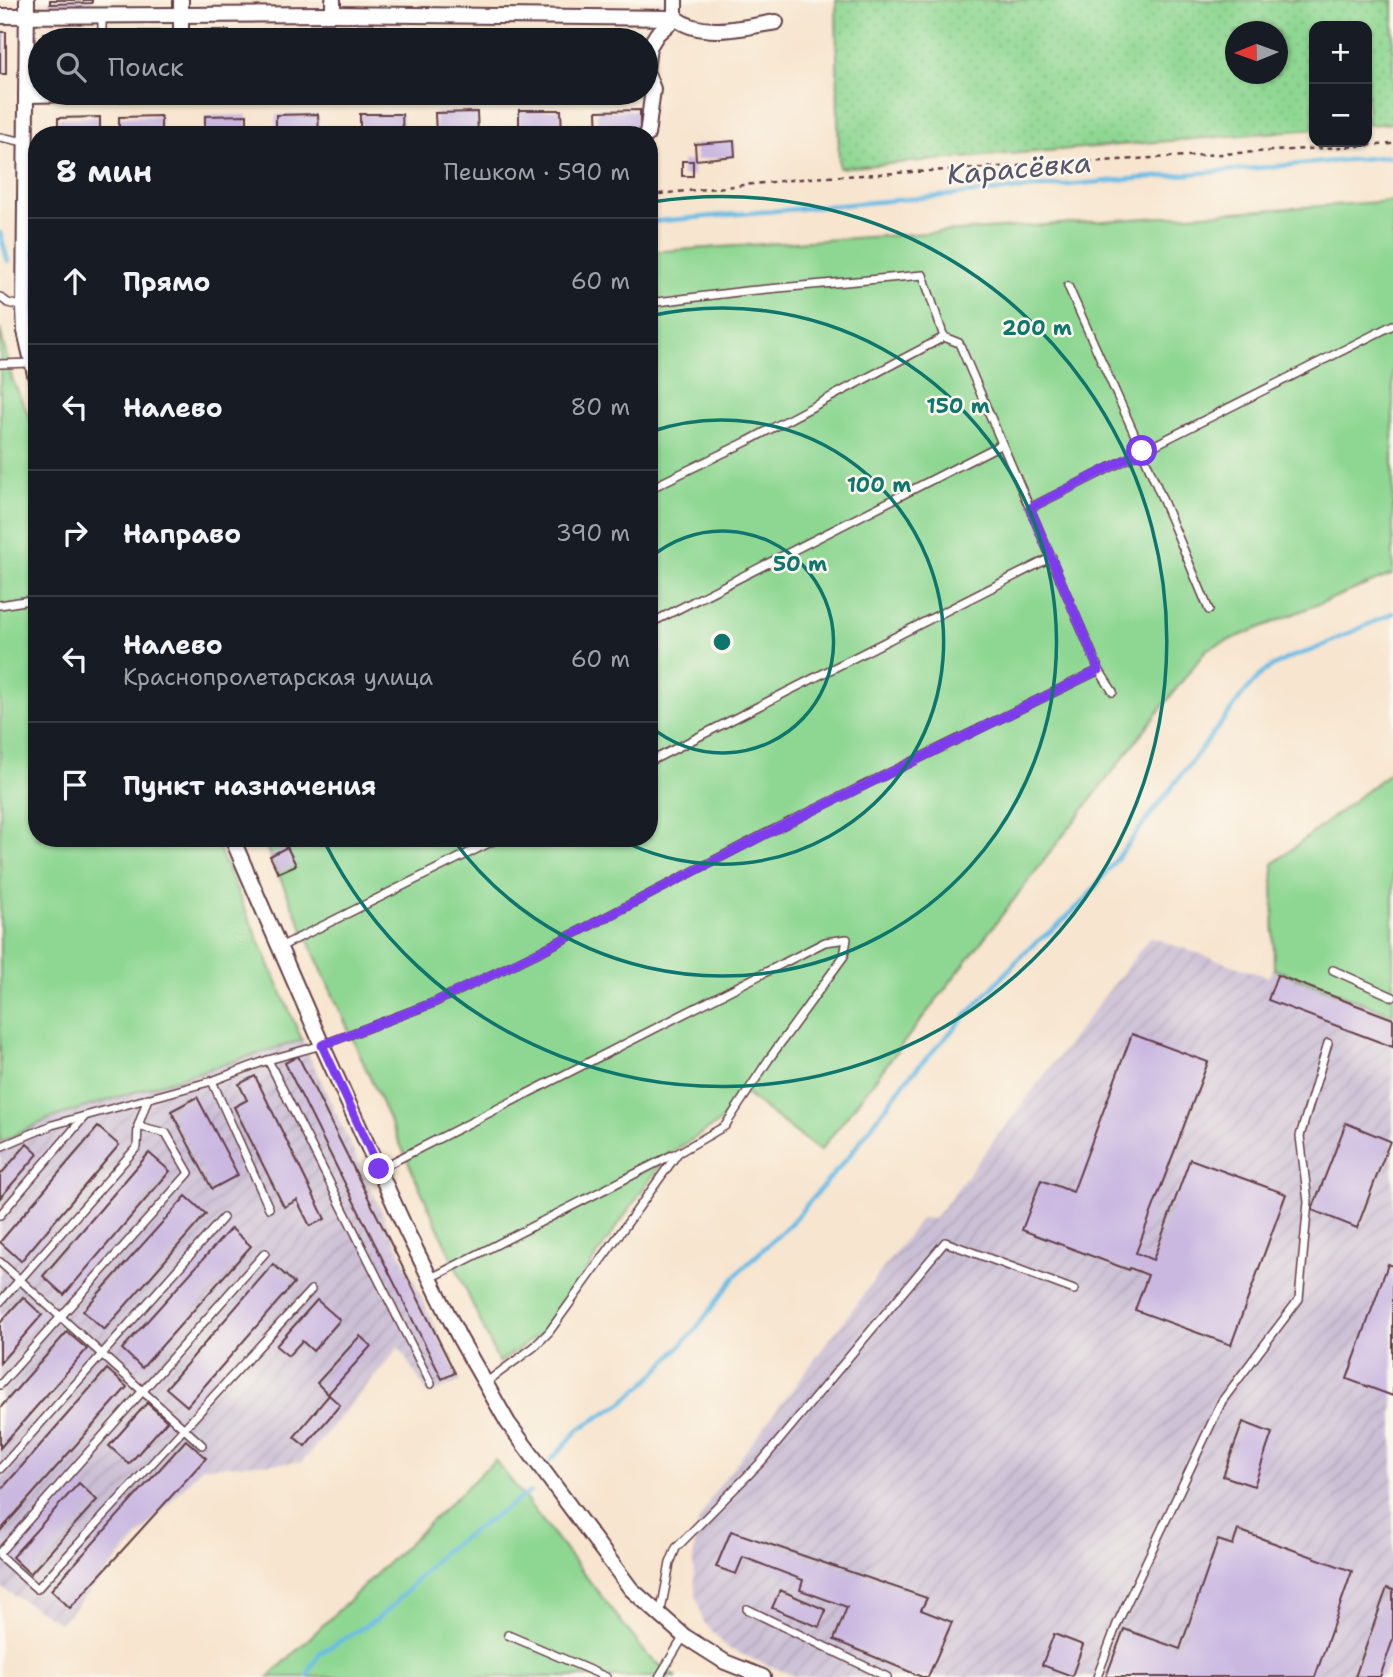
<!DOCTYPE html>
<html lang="ru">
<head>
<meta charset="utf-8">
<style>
	body { margin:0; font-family:"Shantell Sans",sans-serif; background:#242831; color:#f1f3f6 }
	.controls { position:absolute; right:21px; top:21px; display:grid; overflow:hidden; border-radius:14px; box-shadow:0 2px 5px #0004 }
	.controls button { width:63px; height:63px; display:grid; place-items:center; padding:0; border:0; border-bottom:2px solid #363941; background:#171b24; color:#f1f3f6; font:35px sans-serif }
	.compass { position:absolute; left:1225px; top:21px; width:63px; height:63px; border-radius:50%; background:#171b24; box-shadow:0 2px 5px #0004; rotate:269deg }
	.stop { position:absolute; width:21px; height:21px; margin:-16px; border:5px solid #7c3aed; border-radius:50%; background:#fff }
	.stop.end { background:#7c3aed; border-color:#fff; box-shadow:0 2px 7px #0008 }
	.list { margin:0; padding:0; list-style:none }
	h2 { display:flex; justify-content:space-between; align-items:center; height:91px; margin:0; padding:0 28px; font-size:30px }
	h2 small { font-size:23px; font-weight:400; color:#9ea1a6 }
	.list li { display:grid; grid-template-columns:46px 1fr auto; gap:21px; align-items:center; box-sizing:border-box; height:126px; padding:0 28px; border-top:2px solid #363941 }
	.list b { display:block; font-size:26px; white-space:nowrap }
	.list p { margin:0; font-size:23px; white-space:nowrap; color:#9ea1a6 }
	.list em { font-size:23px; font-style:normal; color:#9ea1a6 }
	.icon { flex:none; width:38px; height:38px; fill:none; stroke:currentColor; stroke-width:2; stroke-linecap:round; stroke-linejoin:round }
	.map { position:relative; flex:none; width:1393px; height:1677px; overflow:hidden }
	.search { position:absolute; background:#171b24; box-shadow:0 2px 5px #0004; left:28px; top:28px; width:630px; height:77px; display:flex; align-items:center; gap:18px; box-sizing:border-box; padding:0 24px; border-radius:38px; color:#9ea1a6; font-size:26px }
	.panel { position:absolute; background:#171b24; box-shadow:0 2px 5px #0004; left:28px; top:126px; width:630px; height:721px; border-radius:28px }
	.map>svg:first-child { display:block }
	.industrial { fill:url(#industrial-furrows) }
	.grass { fill:url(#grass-dots); stroke:#6c7b5e; stroke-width:2; fill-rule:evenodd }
	.garden { fill:#8ed792; stroke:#6c7b5e; stroke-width:2 }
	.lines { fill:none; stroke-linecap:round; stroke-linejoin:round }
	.stream { stroke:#69bce5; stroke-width:4.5 }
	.building { fill:#cab8e1 }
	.service-casing { stroke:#643d44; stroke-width:10 }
	.minor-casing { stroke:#643d44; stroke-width:18 }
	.path { stroke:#643d44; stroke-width:2.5; stroke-dasharray:5 5; stroke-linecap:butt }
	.service { stroke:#fff; stroke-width:7 }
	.minor { stroke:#fff; stroke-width:14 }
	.route { stroke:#7c3aed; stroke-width:9 }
	.ring { fill:none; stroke:#0f766e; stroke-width:3.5 }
	.labels { text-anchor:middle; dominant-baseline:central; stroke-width:5; stroke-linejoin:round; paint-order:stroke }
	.water-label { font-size:28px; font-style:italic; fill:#55566c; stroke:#fbf7ec }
	.centre { fill:#0f766e; stroke:#fbf7ec; stroke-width:3.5 }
	.ring-label { font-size:21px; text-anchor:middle; font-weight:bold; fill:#0f766e; stroke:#fbf7ec; stroke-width:5; stroke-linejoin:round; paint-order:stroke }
</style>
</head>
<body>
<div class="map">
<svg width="1393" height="1677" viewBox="0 0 1393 1677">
	<defs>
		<pattern id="industrial-furrows" width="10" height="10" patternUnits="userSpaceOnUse" patternTransform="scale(1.75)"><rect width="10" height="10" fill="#cbbfd5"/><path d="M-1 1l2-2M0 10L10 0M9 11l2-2" fill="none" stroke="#b0a4b7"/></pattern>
		<pattern id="grass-dots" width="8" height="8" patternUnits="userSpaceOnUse" patternTransform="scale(1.75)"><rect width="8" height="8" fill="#8ed792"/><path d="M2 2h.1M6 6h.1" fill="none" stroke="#7cb87e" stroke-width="1.8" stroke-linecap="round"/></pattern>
	</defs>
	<rect width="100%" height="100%" fill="#fbf7ec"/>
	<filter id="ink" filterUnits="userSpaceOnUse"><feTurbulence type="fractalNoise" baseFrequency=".0143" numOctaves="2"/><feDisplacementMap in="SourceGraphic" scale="14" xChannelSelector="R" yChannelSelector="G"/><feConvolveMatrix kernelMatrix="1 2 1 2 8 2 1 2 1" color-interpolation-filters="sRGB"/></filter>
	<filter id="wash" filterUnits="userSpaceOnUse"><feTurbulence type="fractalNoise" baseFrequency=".00686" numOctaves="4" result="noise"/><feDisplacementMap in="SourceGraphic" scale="28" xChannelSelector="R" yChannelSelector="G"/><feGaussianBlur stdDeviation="1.57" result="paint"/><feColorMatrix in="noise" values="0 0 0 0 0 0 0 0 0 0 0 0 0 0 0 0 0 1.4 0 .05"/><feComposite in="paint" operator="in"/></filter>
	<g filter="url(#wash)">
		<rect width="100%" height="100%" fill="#f7e5cf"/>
		<g class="industrial">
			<path d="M1150 937 1268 977 1274 969 1393 1014V1647L1383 1677H797L727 1648 703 1621 695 1590 693 1559 698 1523 712 1496 921 1218 934 1219Z"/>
			<path d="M302 1040 460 1381 429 1395 399 1347 302 1462 202 1467 60 1623 0 1587V1142L51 1118Z"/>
		</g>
		<path class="grass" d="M836 0H1393V123L1367 125V26H1314V129L839 168ZM1236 32H1278V74H1236Z"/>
		<g class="garden">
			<path d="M1393 201V574L1207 649 820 1151 743 1092 720 1122 667 1155 545 1330 499 1363 262 838H649V252Z"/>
			<path d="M0 329 12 379 37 434V838H214L302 1040 51 1118 0 1142Z"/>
			<path d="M1393 770V1014L1274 969 1273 864Z"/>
			<path d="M495 1460 648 1656 676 1677H269Z"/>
		</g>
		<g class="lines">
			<g class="stream">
				<path d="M649 222 1393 156"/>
				<path d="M0 233 8 261"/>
				<path d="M551 1460 579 1429 622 1403 652 1377 695 1330 738 1273 791 1223 850 1155 907 1079 1029 948 1056 927 1085 900 1245 692 1263 672 1288 658 1313 650 1393 613"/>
				<path d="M308 1677 311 1667 320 1653 377 1619 392 1606 444 1551 530 1492"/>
			</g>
		</g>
		<g id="blocks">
			<g class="building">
				<path d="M50 0H92V3L50 4Z"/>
				<rect x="198" y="30" width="31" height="10"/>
				<rect x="132" y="31" width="30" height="9"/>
				<rect x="0" y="32" width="6" height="42"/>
				<rect x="289" y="32" width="31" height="8"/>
				<rect x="44" y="33" width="31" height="7"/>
				<path d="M519 110H561L562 135H519Z"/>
				<path d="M640 110V135H598L597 111Z"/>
				<path d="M477 112 478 135H436L435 113Z"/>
				<path d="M318 114 319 135H276V115Z"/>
				<path d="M360 114H402L403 135H360Z"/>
				<path d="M247 115V135H205V116Z"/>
				<path d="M161 116V135H119V117Z"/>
				<path d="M100 117V135H58V118Z"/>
				<path d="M734 141 735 156 696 160 695 144Z"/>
				<rect x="682" y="161" width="11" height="15"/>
				<path d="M287 847 296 865 278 873 270 856Z"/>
				<path d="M1277 975 1393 1019V1047L1268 1000Z"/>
				<path d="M1132 1034 1208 1062 1136 1253 1153 1260 1190 1159 1286 1194 1231 1345 1135 1310 1148 1275 1130 1268 1129 1270 1022 1230 1041 1180 1073 1192Z"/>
				<path d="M298 1056 455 1373 442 1379 285 1063Z"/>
				<path d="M255 1076 325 1219 310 1226 297 1200 284 1207 234 1107 247 1100 239 1084Z"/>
				<path d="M197 1097 238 1175 212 1189 171 1111Z"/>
				<path d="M1346 1123 1390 1141 1357 1228 1312 1210Z"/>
				<path d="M98 1127 119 1145 21 1261 0 1242Z"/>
				<path d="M27 1144 38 1154 0 1198V1175Z"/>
				<path d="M149 1153 170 1171 64 1295 43 1276Z"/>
				<path d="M186 1196 206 1214 104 1330 83 1311Z"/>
				<path d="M231 1228 251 1246 142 1368 122 1349Z"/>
				<path d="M273 1264 294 1283 187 1406 166 1388Z"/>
				<path d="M1388 1264 1393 1266V1396L1347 1379Z"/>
				<path d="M23 1297 42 1315 0 1363V1323Z"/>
				<path d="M317 1300 340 1320 313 1351 302 1341 288 1356 276 1346Z"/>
				<path d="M67 1332 87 1349 0 1448V1408Z"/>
				<path d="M360 1336 371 1346 328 1394 317 1383Z"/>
				<path d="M107 1369 127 1387 0 1531V1491Z"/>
				<path d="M329 1395 340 1405 305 1446 294 1437Z"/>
				<path d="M147 1403 167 1421 129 1464 109 1446Z"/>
				<path d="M1243 1422 1272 1433 1254 1486 1223 1476Z"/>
				<path d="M186 1440 206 1458 70 1608 51 1590Z"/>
				<path d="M79 1483 97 1500 30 1574 12 1557Z"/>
				<path d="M1238 1530 1352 1571 1315 1677H1106L1124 1629 1180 1649 1218 1540 1233 1545Z"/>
				<path d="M731 1531 927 1598 921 1610 952 1622 928 1677H922L834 1640 847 1607 800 1590 803 1580 743 1557 736 1574 716 1567Z"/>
				<path d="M1387 1588 1393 1590V1639L1380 1677H1355Z"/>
				<path d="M780 1590 826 1610 819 1627 772 1608Z"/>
				<path d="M1054 1634 1083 1645 1072 1676 1042 1665Z"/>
			</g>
		</g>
	</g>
	<g filter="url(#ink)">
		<use href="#blocks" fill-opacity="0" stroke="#643d44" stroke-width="2"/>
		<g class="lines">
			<defs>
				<g id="service">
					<path d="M102 16V40"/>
					<path d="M0 137 25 142"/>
					<path d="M1068 286 1142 451 1209 610"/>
					<path d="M0 297 8 303 24 307"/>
					<path d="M649 303 746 291 923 275 944 337 959 343 1099 670 1113 692"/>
					<path d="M0 364 31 363"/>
					<path d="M649 489 748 441 944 337"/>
					<path d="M1030 508 1393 325"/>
					<path d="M0 605 37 599"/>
					<path d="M649 624 1002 444"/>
					<path d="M649 762 1052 557"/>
					<path d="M280 947 499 838"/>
					<path d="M1333 970 1393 997"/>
					<path d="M268 1060 431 1384"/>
					<path d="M212 1081 269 1208"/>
					<path d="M0 1147 52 1125 212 1081 268 1060 322 1045 433 1003 543 950 763 835 1099 670"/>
					<path d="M379 1169 825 942 847 939 844 956 769 1059 725 1126 678 1153 549 1332 534 1347 485 1383"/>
					<path d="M0 1215 85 1116"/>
					<path d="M0 1262 202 1445"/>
					<path d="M429 1279 674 1154"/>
					<path d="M0 1302 137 1147 138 1126 148 1098"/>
					<path d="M0 1385 189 1173 166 1133 138 1126"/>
					<path d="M0 1469 223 1218"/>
					<path d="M0 1552 265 1253"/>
					<path d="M0 1556 37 1589 311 1290"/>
					<path d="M747 1609 887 1677"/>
					<path d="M660 1616 670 1563 676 1548 762 1461 945 1242 1074 1290"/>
					<path d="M508 1635 606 1677"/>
					<path d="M659 1677 684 1636"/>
					<path d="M1097 1677 1117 1624 1222 1401 1299 1299 1308 1202 1300 1136 1328 1043"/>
				</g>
				<g id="minor">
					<path d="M27 0 24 307 25 331 37 383"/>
					<path d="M181 0V40"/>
					<path d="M333 14V0"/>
					<path d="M0 16 333 14 675 18C702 39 745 27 776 22"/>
					<path d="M26 95 142 93"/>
					<path d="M647 135 653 89 646 71 649 47 657 34 675 18V0"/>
					<path d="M232 838 322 1045 407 1232 460 1339 508 1423 631 1589 684 1636 725 1662 763 1677"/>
				</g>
			</defs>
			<use href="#service" class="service-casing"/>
			<use href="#minor" class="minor-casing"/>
			<path class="path" d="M649 195 810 178 1393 144"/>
			<use href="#service" class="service"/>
			<use href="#minor" class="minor"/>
		</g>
	</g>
	<g class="lines" filter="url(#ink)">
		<path class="route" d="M379 1169 322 1045 433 1003 543 950 764 835 1099 670 1030 508 1142 451"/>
	</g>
	<g class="ring">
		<path d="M650 558A111 111 0 1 1 650 726"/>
		<path d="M650 432A222 222 0 1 1 619 839"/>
		<path d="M650 316A334 334 0 1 1 452 838"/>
		<path d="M652 202A445 445 0 1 1 324 841"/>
	</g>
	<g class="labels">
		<g class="water-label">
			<text transform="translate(1019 168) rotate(-5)">Карасёвка</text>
		</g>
	</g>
	<circle cx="722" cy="642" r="10" class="centre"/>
	<g class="ring-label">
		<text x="1037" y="335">200 m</text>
		<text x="958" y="413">150 m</text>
		<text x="879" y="492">100 m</text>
		<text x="800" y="571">50 m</text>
	</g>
</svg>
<div class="controls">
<button>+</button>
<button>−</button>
</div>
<svg class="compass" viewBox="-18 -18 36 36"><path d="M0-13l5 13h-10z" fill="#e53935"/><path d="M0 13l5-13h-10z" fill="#9ea1a6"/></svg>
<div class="stop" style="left:1142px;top:451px"></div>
<div class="stop end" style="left:379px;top:1169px"></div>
<div class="search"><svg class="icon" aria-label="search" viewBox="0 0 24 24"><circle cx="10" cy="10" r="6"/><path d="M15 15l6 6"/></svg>Поиск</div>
<section class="panel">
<h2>8 мин<small>Пешком · 590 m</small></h2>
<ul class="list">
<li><svg class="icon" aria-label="ahead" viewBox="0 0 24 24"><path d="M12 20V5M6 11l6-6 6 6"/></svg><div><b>Прямо</b></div><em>60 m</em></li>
<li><svg class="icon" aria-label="left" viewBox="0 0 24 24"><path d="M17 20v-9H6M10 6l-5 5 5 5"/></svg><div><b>Налево</b></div><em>80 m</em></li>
<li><svg class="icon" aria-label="right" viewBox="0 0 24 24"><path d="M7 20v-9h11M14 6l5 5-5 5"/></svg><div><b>Направо</b></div><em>390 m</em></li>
<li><svg class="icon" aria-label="left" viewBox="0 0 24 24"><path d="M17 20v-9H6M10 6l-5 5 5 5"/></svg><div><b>Налево</b><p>Краснопролетарская улица</p></div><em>60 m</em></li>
<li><svg class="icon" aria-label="arrive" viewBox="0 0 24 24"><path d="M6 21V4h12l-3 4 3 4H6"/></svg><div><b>Пункт назначения</b></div></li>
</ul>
</section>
</div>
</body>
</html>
